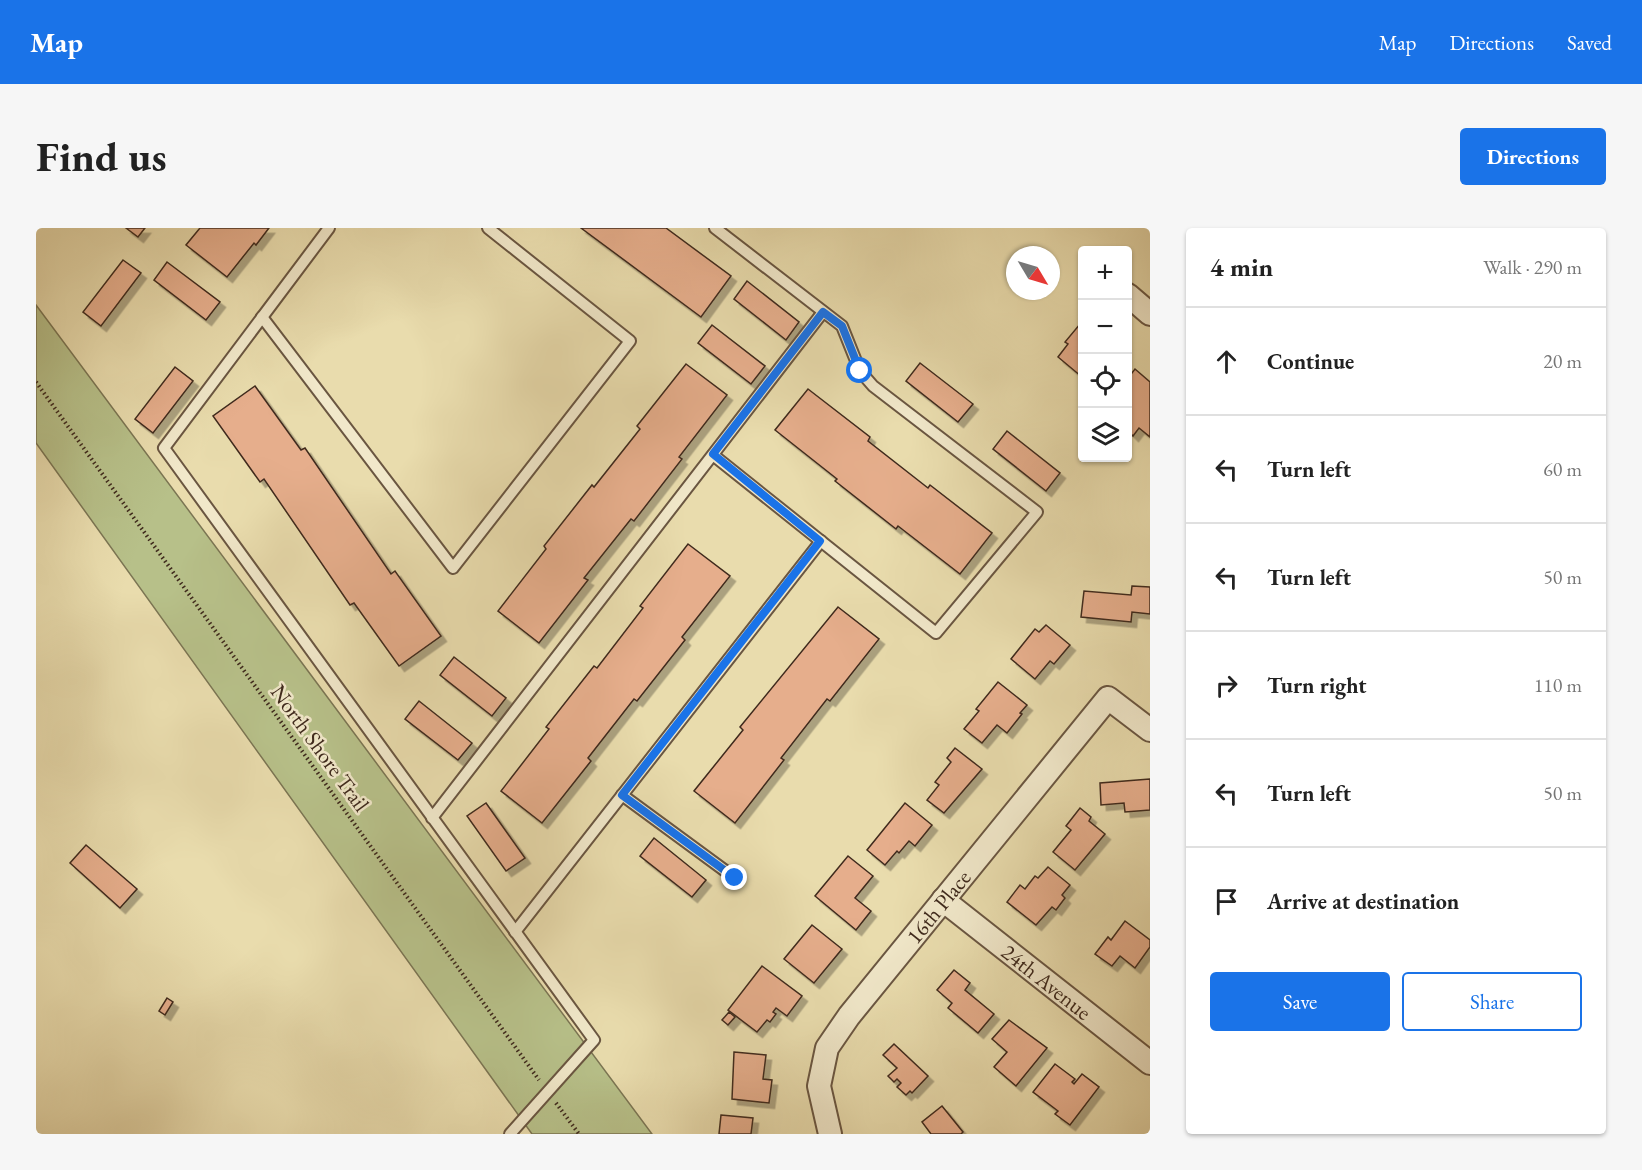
<!DOCTYPE html>
<html lang="en">
<head>
<meta charset="utf-8">
<style>
	body { margin:0; font-family:"EB Garamond",serif; background:#f6f6f6; color:#222 }
	.controls { position:absolute; right:18px; top:18px; display:grid; overflow:hidden; border-radius:6px; box-shadow:0 2px 4px #0004 }
	.controls button { width:54px; height:54px; display:grid; place-items:center; padding:0; border:0; border-bottom:2px solid #e0e0e0; background:#fff; color:#222; font:30px sans-serif }
	.compass { position:absolute; left:970px; top:18px; width:54px; height:54px; border-radius:50%; background:#fff; box-shadow:0 2px 4px #0004; rotate:128deg }
	.stop { position:absolute; width:18px; height:18px; margin:-14px; border:4px solid #1a73e8; border-radius:50%; background:#fff }
	.stop.end { background:#1a73e8; border-color:#fff; box-shadow:0 2px 6px #0008 }
	.list { margin:0; padding:0; list-style:none }
	h2 { display:flex; justify-content:space-between; align-items:center; height:78px; margin:0; padding:0 24px; font-size:26px }
	h2 small { font-size:20px; font-weight:400; color:#767676 }
	.list li { display:grid; grid-template-columns:39px 1fr auto; gap:18px; align-items:center; box-sizing:border-box; height:108px; padding:0 24px; border-top:2px solid #e0e0e0 }
	.list b { display:block; font-size:22px; white-space:nowrap }
	.list em { font-size:20px; font-style:normal; color:#767676 }
	.actions { display:flex; gap:12px; padding:18px 24px }
	.actions a { flex:1; padding:14px 0; border:2px solid #1a73e8; border-radius:6px; text-align:center; font-size:21px; color:#1a73e8 }
	.actions .main { background:#1a73e8; color:#fff }
	.icon { flex:none; width:33px; height:33px; fill:none; stroke:currentColor; stroke-width:2; stroke-linecap:round; stroke-linejoin:round }
	.map { position:relative; flex:none; width:1114px; height:906px; overflow:hidden; border-radius:6px }
	header { display:flex; align-items:center; gap:36px; box-sizing:border-box; height:84px; padding:0 30px; background:#1a73e8; color:#fff }
	header strong { font-size:28px }
	nav { display:flex; gap:33px; margin-inline-start:auto; font-size:21px }
	.intro { display:flex; align-items:center; justify-content:space-between; box-sizing:border-box; height:144px; padding:0 36px }
	h1 { margin:0; font-size:42px }
	.button { padding:15px 27px; border-radius:6px; background:#1a73e8; color:#fff; font-size:21px; font-weight:700 }
	main { display:flex; gap:36px; padding:0 36px }
	aside { flex:1; background:#fff; border-radius:6px; box-shadow:0 2px 4px #0004 }
	.map>svg:first-child { display:block }
	.green { fill:#b7c089; stroke:#7b7553; stroke-width:1.5 }
	.building { fill:#e6ae8c; stroke:#3f2a1d; stroke-width:1.5; filter:url(#shadow) }
	.lines { fill:none; stroke-linecap:round; stroke-linejoin:round }
	.service-casing { stroke:#6a5641; stroke-width:14 }
	.minor-casing { stroke:#6a5641; stroke-width:26 }
	.path { stroke:#3f2a1d; stroke-width:4; stroke-dasharray:1.5 3; stroke-linecap:butt }
	.service { stroke:#f1e8ca; stroke-width:10 }
	.minor { stroke:#f1e8ca; stroke-width:22 }
	.route { stroke:#1a73e8; stroke-width:8 }
	.labels { text-anchor:middle; dominant-baseline:central; stroke-width:5; stroke-linejoin:round; paint-order:stroke }
	.street-label { font-size:22px; fill:#3f2a1d; stroke:#f1e8ca }
</style>
</head>
<body>
<header>
<strong>Map</strong>
<nav><a>Map</a><a>Directions</a><a>Saved</a></nav>
</header>
<div class="intro"><h1>Find us</h1><a class="button">Directions</a></div>
<main>
<div class="map">
<svg width="1114" height="906" viewBox="0 0 1114 906">
	<defs>
		<filter id="shadow"><feDropShadow dx="5.5" dy="5.5" stdDeviation="0" flood-color="#0004"/></filter>
	</defs>
	<rect width="100%" height="100%" fill="#e9dcad"/>
	<filter id="stains"><feTurbulence type="fractalNoise" baseFrequency=".00333" numOctaves="4"/><feColorMatrix values="0 0 0 0 .2 0 0 0 0 .09 0 0 0 0 .02 0 0 0 .5 -.17"/></filter>
	<radialGradient id="worn" r=".72"><stop offset=".6" stop-color="#630" stop-opacity="0"/><stop offset="1" stop-color="#630" stop-opacity=".3"/></radialGradient>
	<path class="green" d="M0 77 616 906H496L0 215Z"/>
	<g class="building">
		<path d="M90 0H109L102 9Z"/>
		<path d="M164 0H233L220 17 218 15 191 49 150 17Z"/>
		<path d="M545 0H630L695 48 665 89Z"/>
		<path d="M87 32 105 45 65 98 47 84Z"/>
		<path d="M131 34 184 74 170 92 118 52Z"/>
		<path d="M711 53 763 94 750 112 698 71Z"/>
		<path d="M1044 96 1046 98V149L1022 129 1032 116 1029 114Z"/>
		<path d="M676 97 729 138 715 156 662 115Z"/>
		<path d="M884 135 937 176 922 194 870 153Z"/>
		<path d="M650 136 691 167 643 229 646 231 598 293 595 291 548 350 552 352 503 415 462 383 510 321 508 318 556 257 558 259 604 201 601 198Z"/>
		<path d="M139 139 157 153 117 205 99 191Z"/>
		<path d="M1099 141 1114 154V209L1103 200 1097 208 1092 203V150Z"/>
		<path d="M219 158 265 222 269 220 355 346 359 343 405 408 363 438 318 375 314 377 228 251 224 254 177 188Z"/>
		<path d="M772 161 834 209 832 213 892 260 894 257 956 305 924 346 862 298 860 301 799 253 801 251 739 202Z"/>
		<path d="M971 203 1024 245 1010 263 957 221Z"/>
		<path d="M652 316 694 348 646 409 649 412 601 473 598 471 552 530 555 533 506 595 465 563 513 501 510 499 558 438 561 440 607 380 604 378Z"/>
		<path d="M1096 358 1114 359V386L1096 384 1095 394 1045 389 1048 363 1095 367Z"/>
		<path d="M802 379 843 411 794 473 791 471 745 530 748 532 699 595 658 563 707 502 704 499Z"/>
		<path d="M1010 397 1034 417 1018 436 1014 433 999 451 975 431 999 401 1003 404Z"/>
		<path d="M418 429 470 470 456 488 404 447Z"/>
		<path d="M962 454 991 477 984 485 986 486 971 505 961 497 946 515 928 501 943 483 940 481Z"/>
		<path d="M383 473 436 515 422 532 369 491Z"/>
		<path d="M919 520 946 541 908 585 891 572 903 557 899 554 915 534 911 530Z"/>
		<path d="M1114 551V582L1089 584 1088 575 1065 577 1064 555Z"/>
		<path d="M450 575 489 630 470 643 431 588Z"/>
		<path d="M869 575 896 597 879 618 873 613 863 625 861 623 849 637 831 622Z"/>
		<path d="M1044 580 1055 589 1053 593 1069 606 1039 642 1017 624 1035 602 1030 598Z"/>
		<path d="M618 610 670 652 656 669 604 628Z"/>
		<path d="M50 617 101 661 84 680 34 635Z"/>
		<path d="M812 628 837 648 819 670 835 683 820 702 779 668Z"/>
		<path d="M1012 639 1034 657 1026 667 1029 670 1020 682 1016 679 1000 697 971 674 984 657 989 661 999 648 1002 650Z"/>
		<path d="M1089 693 1114 712V719L1099 740 1084 728 1076 738 1059 726 1072 709 1075 712Z"/>
		<path d="M776 697 806 721 778 755 748 731Z"/>
		<path d="M726 738 766 768 751 788 740 780 737 784 740 786 734 794 731 792 721 804 692 782Z"/>
		<path d="M918 742 934 755 929 762 958 786 942 805 912 780 916 775 901 762Z"/>
		<path d="M131 770 137 774 129 787 123 783Z"/>
		<path d="M693 784 699 789 692 797 686 792Z"/>
		<path d="M973 792 1011 820 980 858 958 839 971 824 956 811Z"/>
		<path d="M858 816 892 848 876 865 874 863 870 867 861 859 865 855 861 851 858 854 852 848 861 840 847 827Z"/>
		<path d="M698 824 730 827 727 851 736 852 733 875 696 871Z"/>
		<path d="M1019 836 1039 851 1036 854 1038 856 1046 846 1063 859 1034 897 1019 886 1022 883 997 864Z"/>
		<path d="M906 878 927 904 925 906H895L886 894Z"/>
		<path d="M685 887 717 890 715 906H683Z"/>
	</g>
	<g class="lines">
		<defs>
			<g id="service">
				<path d="M293 0 128 220 558 812 474 906"/>
				<path d="M226 89 417 340 594 113 452 0"/>
				<path d="M677 227 900 405 1001 284 837 158 824 143 806 98 679 0"/>
				<path d="M586 567 699 650"/>
				<path d="M396 590 787 84"/>
				<path d="M479 704 785 313"/>
			</g>
			<g id="minor">
				<path d="M1092 67 1114 86"/>
				<path id="s1" d="M907 672 1114 835"/>
				<path id="s2" d="M794 906 783 858 791 820 813 788 1072 470 1114 502"/>
			</g>
		</defs>
		<use href="#service" class="service-casing"/>
		<use href="#minor" class="minor-casing"/>
		<g class="path">
			<path d="M0 154 503 852"/>
			<path d="M520 875 543 906"/>
		</g>
		<use href="#service" class="service"/>
		<use href="#minor" class="minor"/>
	</g>
	<g class="lines">
		<path class="route" d="M699 650 586 567 784 313 677 226 787 84 806 98 824 143"/>
	</g>
	<g class="labels">
		<g class="street-label">
			<text transform="translate(284 520) rotate(54)">North Shore Trail</text>
			<text stroke="none"><textPath href="#s2" startOffset="268">16th Place</textPath></text>
			<text stroke="none"><textPath href="#s1" startOffset="132">24th Avenue</textPath></text>
		</g>
	</g>
	<rect width="100%" height="100%" filter="url(#stains)"/>
	<rect width="100%" height="100%" fill="url(#worn)"/>
</svg>
<div class="controls">
<button>+</button>
<button>−</button>
<button><svg class="icon" aria-label="locate" viewBox="0 0 24 24"><circle cx="12" cy="12" r="6"/><path d="M12 2v4M12 18v4M2 12h4M18 12h4"/></svg></button>
<button><svg class="icon" aria-label="layers" viewBox="0 0 24 24"><path d="M12 4l9 5-9 5-9-5zM3 14l9 5 9-5"/></svg></button>
</div>
<svg class="compass" viewBox="-18 -18 36 36"><path d="M0-13l5 13h-10z" fill="#e53935"/><path d="M0 13l5-13h-10z" fill="#767676"/></svg>
<div class="stop" style="left:824px;top:143px"></div>
<div class="stop end" style="left:699px;top:650px"></div>
</div>
<aside>
<h2>4 min<small>Walk · 290 m</small></h2>
<ul class="list">
<li><svg class="icon" aria-label="ahead" viewBox="0 0 24 24"><path d="M12 20V5M6 11l6-6 6 6"/></svg><div><b>Continue</b></div><em>20 m</em></li>
<li><svg class="icon" aria-label="left" viewBox="0 0 24 24"><path d="M17 20v-9H6M10 6l-5 5 5 5"/></svg><div><b>Turn left</b></div><em>60 m</em></li>
<li><svg class="icon" aria-label="left" viewBox="0 0 24 24"><path d="M17 20v-9H6M10 6l-5 5 5 5"/></svg><div><b>Turn left</b></div><em>50 m</em></li>
<li><svg class="icon" aria-label="right" viewBox="0 0 24 24"><path d="M7 20v-9h11M14 6l5 5-5 5"/></svg><div><b>Turn right</b></div><em>110 m</em></li>
<li><svg class="icon" aria-label="left" viewBox="0 0 24 24"><path d="M17 20v-9H6M10 6l-5 5 5 5"/></svg><div><b>Turn left</b></div><em>50 m</em></li>
<li><svg class="icon" aria-label="arrive" viewBox="0 0 24 24"><path d="M6 21V4h12l-3 4 3 4H6"/></svg><div><b>Arrive at destination</b></div></li>
</ul>
<div class="actions"><a class="main">Save</a><a>Share</a></div>
</aside>
</main>
</body>
</html>
